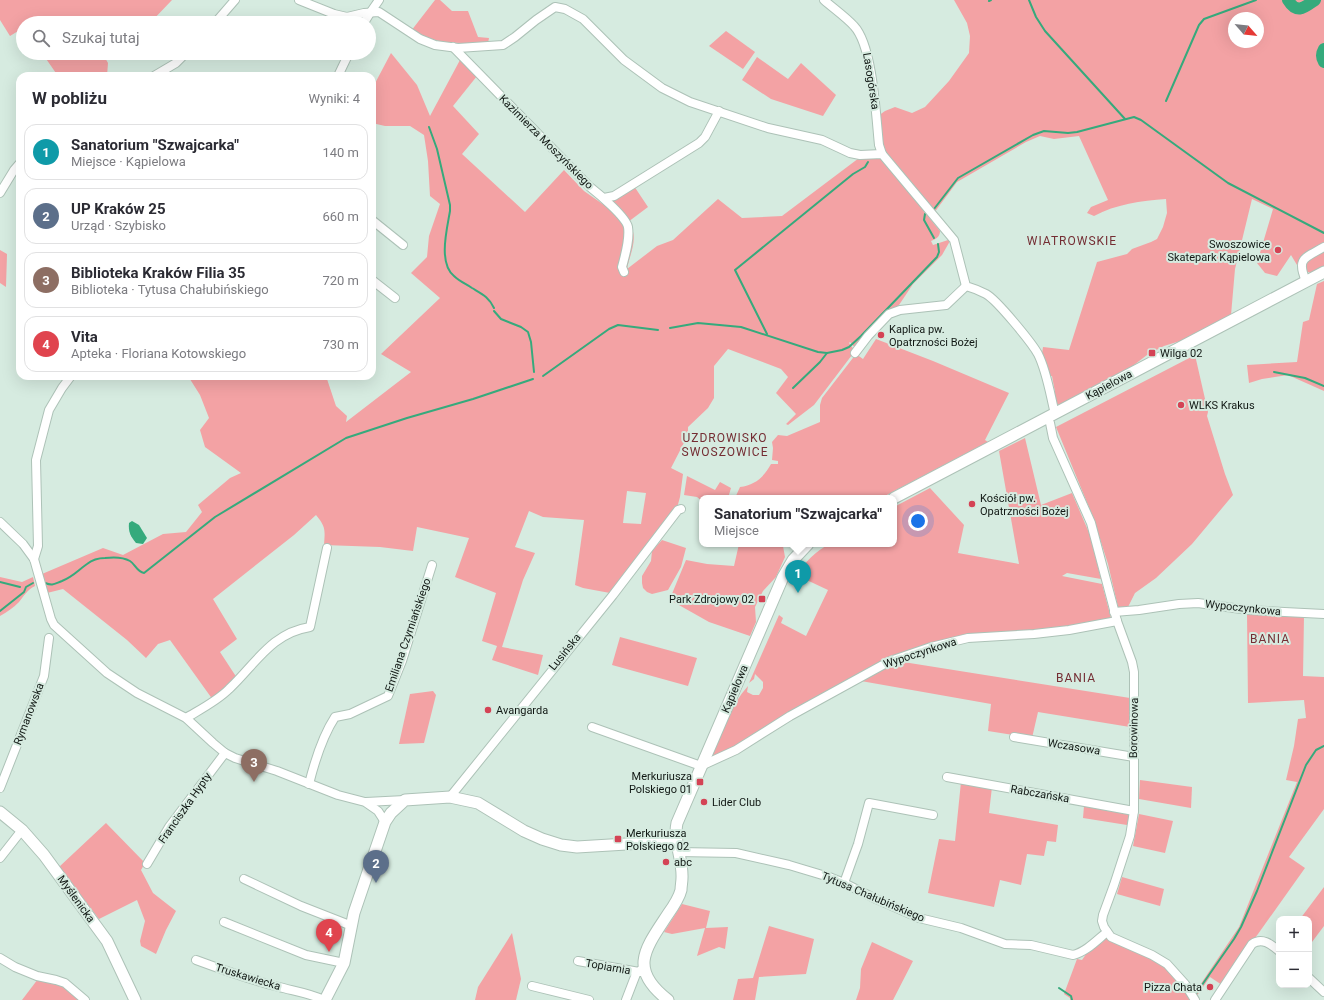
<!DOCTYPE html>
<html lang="pl">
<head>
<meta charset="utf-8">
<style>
	body { margin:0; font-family:Roboto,sans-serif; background:#f2f2f3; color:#2b2b33 }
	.controls { position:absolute; right:12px; bottom:12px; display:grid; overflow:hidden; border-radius:8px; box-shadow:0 4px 16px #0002 }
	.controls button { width:36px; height:36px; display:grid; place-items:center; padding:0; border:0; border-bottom:1px solid #e1e1e2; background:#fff; color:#2b2b33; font:20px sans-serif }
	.compass { position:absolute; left:1228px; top:12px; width:36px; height:36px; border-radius:50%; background:#fff; box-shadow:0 4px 16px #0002; rotate:118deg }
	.you { position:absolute; left:918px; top:521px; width:14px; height:14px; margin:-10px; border:3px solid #fff; border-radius:50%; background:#1a73e8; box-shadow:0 0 0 6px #1a73e833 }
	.badge { display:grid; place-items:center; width:26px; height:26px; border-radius:50%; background:#d44355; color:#fff; font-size:13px; font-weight:700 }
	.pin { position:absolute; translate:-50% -33px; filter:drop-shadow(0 1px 2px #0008) }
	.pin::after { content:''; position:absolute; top:21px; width:14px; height:12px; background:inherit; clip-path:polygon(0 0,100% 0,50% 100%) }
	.popup { position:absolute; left:699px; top:495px; width:198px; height:52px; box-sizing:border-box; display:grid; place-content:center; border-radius:8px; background:#fff; filter:drop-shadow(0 1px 3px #0005); font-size:13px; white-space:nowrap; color:#7c7c81 }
	.popup b { font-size:15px; color:#2b2b33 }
	.popup::after { content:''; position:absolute; left:50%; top:100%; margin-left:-8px; border:8px solid transparent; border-top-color:#fff }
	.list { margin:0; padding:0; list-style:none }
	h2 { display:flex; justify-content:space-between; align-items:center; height:52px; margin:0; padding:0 16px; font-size:17px }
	h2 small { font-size:13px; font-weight:400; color:#7c7c81 }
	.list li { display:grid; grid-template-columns:26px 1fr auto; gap:12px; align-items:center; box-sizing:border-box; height:56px; margin:0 8px 8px; padding:0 8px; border:1px solid #e1e1e2; border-radius:12px }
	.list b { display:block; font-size:15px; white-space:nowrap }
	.list p { margin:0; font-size:13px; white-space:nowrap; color:#7c7c81 }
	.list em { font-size:13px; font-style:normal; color:#7c7c81 }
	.icon { flex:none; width:22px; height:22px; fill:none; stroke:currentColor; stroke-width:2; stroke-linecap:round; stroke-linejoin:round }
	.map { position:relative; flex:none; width:1324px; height:1000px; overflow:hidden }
	.search { position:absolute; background:#fff; box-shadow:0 4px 16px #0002; left:16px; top:16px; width:360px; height:44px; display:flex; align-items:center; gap:10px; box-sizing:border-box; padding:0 14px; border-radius:22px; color:#7c7c81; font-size:15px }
	.panel { position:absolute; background:#fff; box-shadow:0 4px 16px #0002; left:16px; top:72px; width:360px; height:308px; border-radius:12px }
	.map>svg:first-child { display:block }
	.green { fill:#f3a2a4; fill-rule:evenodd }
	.water { fill:#35aa7c }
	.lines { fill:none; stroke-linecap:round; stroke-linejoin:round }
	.stream { stroke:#35aa7c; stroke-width:2 }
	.river { stroke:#35aa7c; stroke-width:12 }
	.street-casing { stroke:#adc2b7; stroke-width:10 }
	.secondary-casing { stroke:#adc2b7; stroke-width:13 }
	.street { stroke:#fff; stroke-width:8 }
	.secondary { stroke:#fff; stroke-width:11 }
	.poi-dot { fill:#d44355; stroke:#d6ebe0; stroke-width:1.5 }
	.labels { text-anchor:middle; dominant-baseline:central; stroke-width:4; stroke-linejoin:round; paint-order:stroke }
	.street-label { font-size:11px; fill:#111814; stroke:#d6ebe0 }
	.poi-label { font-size:11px; fill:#111814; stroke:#d6ebe0; text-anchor:start }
	.neighbourhood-label { font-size:12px; letter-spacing:1px; fill:#742d33; stroke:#d6ebe0 }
</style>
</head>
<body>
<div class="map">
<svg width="1324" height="1000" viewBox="0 0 1324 1000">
	<rect width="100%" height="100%" fill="#d6ebe0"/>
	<g class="green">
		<path d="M0 0H172L150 23 140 22 23 23V28L10 36 0 20Z"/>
		<path d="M435 0H440L452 11H468L478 37 489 38 488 43C459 43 437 45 411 31Z"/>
		<path d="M954 0H1324V243L1303 254 1297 265 1291 255 1277 276 1265 273 1257 263 1273 209 1252 199 1235 269 1231 315 1180 341 1164 346 1147 355 1130 368 1064 404 1059 405 1056 403 1053 393 1055 392 1052 376H1050L1042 354 1043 347 1069 350 1097 262 1127 254 1132 249 1151 242 1157 239 1163 227 1167 213 1166 199C1141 201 1116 204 1094 216L1087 213 1091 207 1108 200 1079 136 1054 139 1040 136 1026 142 957 182 934 213 885 154 878 116 885 111 895 107 912 113 925 107 949 81 969 53 970 36 967 23ZM1234 18H1258V42H1234Z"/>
		<path d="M726 31 755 52 743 69 709 46Z"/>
		<path d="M42 53H106L104 56 108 63 107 76H58Z"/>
		<path d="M391 53 417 85 430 116 460 60 477 76 453 106 479 134 462 154 525 212 564 170 584 191 604 205 634 186 648 207 628 222C640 236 630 253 627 269L657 246 673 240 718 199 742 218 782 216 859 158H880L887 165 920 204 922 209 940 231C940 237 936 239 931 241L933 245 948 240 950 241 942 255 913 284 895 311 856 349 850 342 849 343 855 351 814 405 788 425 786 424 796 414 776 393 788 377 781 369 728 349 714 366V398L708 408 688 427V435L671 468 683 474 680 497 677 508 610 593 583 588 575 585 584 520 543 517 529 511 515 547 535 553 523 580 502 647 543 655 538 675 492 660 497 646 482 641 496 593 455 577 469 538 417 527 413 551 380 547 324 545C325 530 326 527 316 515L294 535 213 599 237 639 220 652 237 678 213 700 170 640 158 644 146 658 127 640 63 589 47 593 42 574 103 548 123 555 163 534 186 532 202 512 198 505 230 478 241 473 205 447 200 430 209 418 200 395 188 376H326L336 406 347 416 346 422 411 372 381 354 440 298 411 273 427 257 429 236 440 204 430 196 428 161 424 135 410 126H385L372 123V89ZM627 491 646 493 641 524 623 523Z"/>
		<path d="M757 57 788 79 801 63 836 95 823 116 771 99 742 80Z"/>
		<path d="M0 250 7 254 6 287 0 283Z"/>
		<path d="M1324 251V266L1311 273 1305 271C1303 259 1315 256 1324 251Z"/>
		<path d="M1324 281V391L1288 375 1262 379 1249 383 1247 365 1297 362 1303 322 1309 320 1317 284Z"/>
		<path d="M876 339 933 361 1009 393 985 440 988 442 881 498H735L740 487C755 485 764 477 771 464H778V461L772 460 773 448 772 442 778 435 787 436 820 422V405L822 398 856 354 863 359Z"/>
		<path d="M1195 355 1208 412 1207 416 1225 474 1233 495 1192 544 1156 578 1135 593 1128 607H1118L1108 564 1093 517 1056 427Z"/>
		<path d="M1025 438 1041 505 1072 493 1090 535 1101 579 1067 573 1062 576 1102 584 1111 618 1041 631 965 634 889 659 733 749 711 758C721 734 730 706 748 686L747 692 753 695H759L763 688V682L755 674 754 679 749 683 779 615 783 618 781 623 806 636 828 590 796 575C806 562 815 551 830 544H894V507L930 488 964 525 958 553 1019 564 999 451Z"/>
		<path d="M687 476 715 490 720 482 731 488 728 498H702V501L697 497 684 495Z"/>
		<path d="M662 540 686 548 681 567 668 590 652 594 647 592 643 588 642 583V576L651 561 652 551Z"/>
		<path d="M739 544H775L783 546 785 557 776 577 763 591 755 607 756 622 750 636 709 622 670 600 669 601 686 560 707 564 734 566Z"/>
		<path d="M0 577 22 582 33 577 35 586C27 590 24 596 19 602 13 608 7 612 0 616Z"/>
		<path d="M1247 613 1304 616 1303 676 1324 677V809L1289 857 1305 868 1258 934 1238 960 1222 985 1210 977 1196 997 1194 994 1239 927 1297 782 1286 780 1294 746 1298 719 1306 718 1304 700 1248 703Z"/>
		<path d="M620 637 697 658 688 686 612 665Z"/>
		<path d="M897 661 1130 698V727L1038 712 1032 738 988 731 991 704 861 681Z"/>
		<path d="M433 691 436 695 424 743 399 744 410 694Z"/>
		<path d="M1140 780 1192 787 1191 808 1139 799Z"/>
		<path d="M961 782 992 787 989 813 1058 825 1056 842 1047 841 1044 856 1027 854 1021 885 1000 880 994 907 928 893 939 839 955 841Z"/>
		<path d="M1084 806 1130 814 1127 825 1083 818Z"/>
		<path d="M1139 814 1173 821 1165 853 1133 846Z"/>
		<path d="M106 823 145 863 141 870 153 893 176 911 166 930 156 954 141 946 140 941 145 921 137 900 99 919 59 867Z"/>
		<path d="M1122 877 1164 889 1160 906 1117 894Z"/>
		<path d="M1324 887V926L1309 946V919H1300Z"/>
		<path d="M682 904 710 911 706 928 728 927 725 949 719 947 697 956 705 928 672 934 664 932Z"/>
		<path d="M769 926 814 939 806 974 759 977 755 1000H733L738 979 753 978Z"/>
		<path d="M512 933 521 979 516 1000H475L478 987Z"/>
		<path d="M1106 938 1149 957 1164 965 1191 1000H1070V998L1064 994 1077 959 1082 960 1091 947Z"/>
		<path d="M872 942 913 961 893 1000H856L860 988 861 969Z"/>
		<path d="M38 979 63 985 81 1000H22Z"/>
	</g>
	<path class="water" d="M132 521 139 525 147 538 143 544 136 543C131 537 128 532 129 523Z"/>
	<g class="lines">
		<g class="stream">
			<path d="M1029 0 1036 17 1045 31 1125 119"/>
			<path d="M989 1 991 0"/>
			<path d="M1166 101 1199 25 1204 19 1256 0"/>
			<path d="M429 127 437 149 450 205V211C447 229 438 263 454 276 459 281 466 284 472 288 482 294 489 297 494 308"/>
			<path d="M934 209 958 178 1033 135 1044 131 1068 133 1077 132 1134 117 1141 120 1228 183 1324 233"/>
			<path d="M925 214 924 220 934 238"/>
			<path d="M494 311 501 319 521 327 528 332 531 342 534 372"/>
			<path d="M670 328 698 323 741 327 818 352 827 353 842 350 849 347 861 336 937 257 939 252 938 244"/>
			<path d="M767 334 735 270 853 174 865 167 868 162"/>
			<path d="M1274 372 1305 378 1324 386"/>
			<path d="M543 376 609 329 618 325 658 330"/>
			<path d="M793 388 820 362 827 353"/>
			<path d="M0 582 20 587"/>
			<path d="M45 583C53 586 54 584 62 581 74 576 77 571 87 564 92 560 99 558 105 558 113 557 123 557 130 561 135 564 137 572 144 573L215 517 346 438 407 418 473 399 533 379"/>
			<path d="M0 611 24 592 26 587 33 583"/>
			<path d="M1059 988 1071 996 1072 1000"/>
			<path d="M1195 995 1234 939 1241 927 1257 891 1306 765 1316 750 1324 746"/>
		</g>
		<g class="river">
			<path d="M1288 0C1297 15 1305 7 1315 0"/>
			<path d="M1324 49C1321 54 1321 57 1324 62"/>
		</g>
		<defs>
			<g id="street">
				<path d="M299 0 334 14 347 17 364 13 379 12 420 39 435 45 458 48 503 45 515 37 536 20 555 7 565 9 583 19 624 60 662 88 690 102 768 128 822 140 850 153 860 155 882 154 954 240 966 286C973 288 980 291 986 294 997 300 1032 343 1038 354 1047 372 1050 394 1055 414"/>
				<path d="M824 0C833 8 846 17 854 26 873 46 876 117 879 145L882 154"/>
				<path d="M215 23 235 0"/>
				<path d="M364 23 370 13 379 0"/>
				<path d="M453 47 590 187C599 194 626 217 628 227 630 240 625 255 622 267L624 272"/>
				<path d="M154 76 176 63 186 53"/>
				<path d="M338 76 349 53"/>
				<path d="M0 193 14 170 20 163"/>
				<path d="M604 198 614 196 699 143 705 137 719 111"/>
				<path d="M372 220 403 245"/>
				<path d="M372 280 395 298"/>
				<path d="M1306 281C1296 258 1305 258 1324 247"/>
				<path d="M855 353 868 336 889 314 900 310 946 305 966 286"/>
				<path d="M1047 418 1050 423 1053 438 1091 523 1117 621 1132 662 1134 672V811L1130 836 1114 885 1103 915 1102 921 1104 927 1111 937 1152 955 1167 964 1185 984 1195 1000"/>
				<path d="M0 522 23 544 34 559 51 619 54 625 107 673 137 693 186 718 213 743 225 753 235 758 277 771 338 795 365 802 378 811 385 822"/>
				<path d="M34 559 38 546 36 460 49 410 62 388 71 376"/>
				<path d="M1114 612 1139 610 1179 604 1198 603 1248 610 1324 614"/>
				<path d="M186 718C201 709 217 701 229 689 255 665 271 633 310 627L327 548"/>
				<path d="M592 727 701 766 736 750 790 716 890 661 931 647 968 638 1034 634 1069 630 1117 621"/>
				<path d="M1014 737 1134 757"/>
				<path d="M947 777 1134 811"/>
				<path d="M309 784C315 760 322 737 335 717L350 714 388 696 402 661 432 565"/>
				<path d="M0 788 44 676 49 638"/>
				<path d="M450 797 613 595 678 510 681 509"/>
				<path d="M366 802 405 800"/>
				<path d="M678 852 736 853 789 865 829 877 844 883 876 899 919 918 961 928 1005 944 1031 945 1073 955C1086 952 1097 940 1107 932"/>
				<path d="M0 858 22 830"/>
				<path d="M147 864 169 827 225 753"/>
				<path d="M244 879 301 906 352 926"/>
				<path d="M844 883 858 844 869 803 933 815"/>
				<path d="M224 922 306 955 344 963"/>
				<path d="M0 958 15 967 37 976 56 980 65 983 85 1000"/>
				<path d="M196 960C223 970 251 980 279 987 294 991 309 993 324 1000"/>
				<path d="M578 961 639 972"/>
				<path d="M1309 978 1324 992"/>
				<path d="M532 986 589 1000"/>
				<path d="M626 1000 636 974 642 969"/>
				<path d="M1215 1000 1252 944C1262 937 1271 944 1279 951"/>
			</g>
			<g id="secondary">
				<path d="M894 498 1324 272"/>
				<path d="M0 812 22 830 44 855 107 941 135 1000"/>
				<path d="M325 1000 344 963 354 913 385 822 391 813 405 800 450 797 478 803 524 831 542 839 561 845 577 847 676 841"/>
				<path d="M668 1000C628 969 645 949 668 914 673 907 679 898 681 890 681 886 682 882 682 878 683 859 673 842 677 823L783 577 793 560 808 544"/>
			</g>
		</defs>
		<use href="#street" class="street-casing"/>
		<use href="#secondary" class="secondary-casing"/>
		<use href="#street" class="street"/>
		<use href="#secondary" class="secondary"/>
	</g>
	<g class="poi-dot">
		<circle cx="1278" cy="250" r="4"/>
		<circle cx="881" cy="335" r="4"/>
		<rect x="1148" y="349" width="8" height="8" rx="2"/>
		<circle cx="1181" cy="405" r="4"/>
		<circle cx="972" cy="504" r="4"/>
		<rect x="758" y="595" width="8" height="8" rx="2"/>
		<circle cx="488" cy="710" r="4"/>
		<rect x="696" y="778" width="8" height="8" rx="2"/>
		<circle cx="704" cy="802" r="4"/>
		<rect x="614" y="835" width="8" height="8" rx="2"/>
		<circle cx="666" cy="862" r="4"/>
		<circle cx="1210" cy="987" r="4"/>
	</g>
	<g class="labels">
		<g class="street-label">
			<text transform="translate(871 81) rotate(81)">Lasogórska</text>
			<text transform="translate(546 142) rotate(45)">Kazimierza Moszyńskiego</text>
			<text transform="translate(1109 385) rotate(-28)">Kąpielowa</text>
			<text transform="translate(1243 608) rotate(6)">Wypoczynkowa</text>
			<text transform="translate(408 635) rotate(-71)">Emiliana Czyrniańskiego</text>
			<text transform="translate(565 652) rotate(-51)">Lusińska</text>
			<text transform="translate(920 653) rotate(-18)">Wypoczynkowa</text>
			<text transform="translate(735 689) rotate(-67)">Kąpielowa</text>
			<text transform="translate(29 714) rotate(-69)">Rymanowska</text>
			<text transform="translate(1134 728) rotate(-89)">Borowinowa</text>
			<text transform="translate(1074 747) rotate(9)">Wczasowa</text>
			<text transform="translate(1040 794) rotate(10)">Rabczańska</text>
			<text transform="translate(185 808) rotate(-55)">Franciszka Hypty</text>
			<text transform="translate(873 897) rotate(23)">Tytusa Chałubińskiego</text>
			<text transform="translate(76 899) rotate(54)">Myślenicka</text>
			<text transform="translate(608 967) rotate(10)">Topiarnia</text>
			<text transform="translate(248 977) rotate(17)">Truskawiecka</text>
		</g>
		<g class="poi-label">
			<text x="1270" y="244" text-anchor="end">Swoszowice<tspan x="1270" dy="13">Skatepark Kąpielowa</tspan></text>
			<text x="889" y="329">Kaplica pw.<tspan x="889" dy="13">Opatrzności Bożej</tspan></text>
			<text x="1160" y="353">Wilga 02</text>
			<text x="1189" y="405">WLKS Krakus</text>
			<text x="980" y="498">Kościół pw.<tspan x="980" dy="13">Opatrzności Bożej</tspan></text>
			<text x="754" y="599" text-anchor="end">Park Zdrojowy 02</text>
			<text x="496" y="710">Avangarda</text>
			<text x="692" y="776" text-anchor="end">Merkuriusza<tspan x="692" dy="13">Polskiego 01</tspan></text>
			<text x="712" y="802">Lider Club</text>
			<text x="626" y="833">Merkuriusza<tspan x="626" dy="13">Polskiego 02</tspan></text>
			<text x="674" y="862">abc</text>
			<text x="1202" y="987" text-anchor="end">Pizza Chata</text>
		</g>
		<g class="neighbourhood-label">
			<text x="1072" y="241">WIATROWSKIE</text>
			<text x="725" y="438">UZDROWISKO<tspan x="725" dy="14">SWOSZOWICE</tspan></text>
			<text x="1270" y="639">BANIA</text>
			<text x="1076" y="678">BANIA</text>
		</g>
	</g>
</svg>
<div class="controls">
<button>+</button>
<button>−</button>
</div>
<svg class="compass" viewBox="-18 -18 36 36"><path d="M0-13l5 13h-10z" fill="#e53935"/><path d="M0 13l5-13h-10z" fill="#7c7c81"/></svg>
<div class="you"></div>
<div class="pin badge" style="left:798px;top:593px;background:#0f9aa8">1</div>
<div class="popup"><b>Sanatorium &quot;Szwajcarka&quot;</b>Miejsce</div>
<div class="pin badge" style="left:376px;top:883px;background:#5c6f8a">2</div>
<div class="pin badge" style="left:254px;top:782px;background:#8d6e63">3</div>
<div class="pin badge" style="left:329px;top:952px;background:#e0444e">4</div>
<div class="search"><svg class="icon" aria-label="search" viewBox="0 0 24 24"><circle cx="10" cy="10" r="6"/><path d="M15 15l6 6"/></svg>Szukaj tutaj</div>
<section class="panel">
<h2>W pobliżu<small>Wyniki: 4</small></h2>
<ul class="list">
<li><span class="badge" style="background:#0f9aa8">1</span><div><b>Sanatorium &quot;Szwajcarka&quot;</b><p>Miejsce · Kąpielowa</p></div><em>140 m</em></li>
<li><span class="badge" style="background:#5c6f8a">2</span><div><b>UP Kraków 25</b><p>Urząd · Szybisko</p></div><em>660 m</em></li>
<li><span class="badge" style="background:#8d6e63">3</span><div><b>Biblioteka Kraków Filia 35</b><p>Biblioteka · Tytusa Chałubińskiego</p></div><em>720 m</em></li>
<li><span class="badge" style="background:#e0444e">4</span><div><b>Vita</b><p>Apteka · Floriana Kotowskiego</p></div><em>730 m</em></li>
</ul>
</section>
</div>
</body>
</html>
